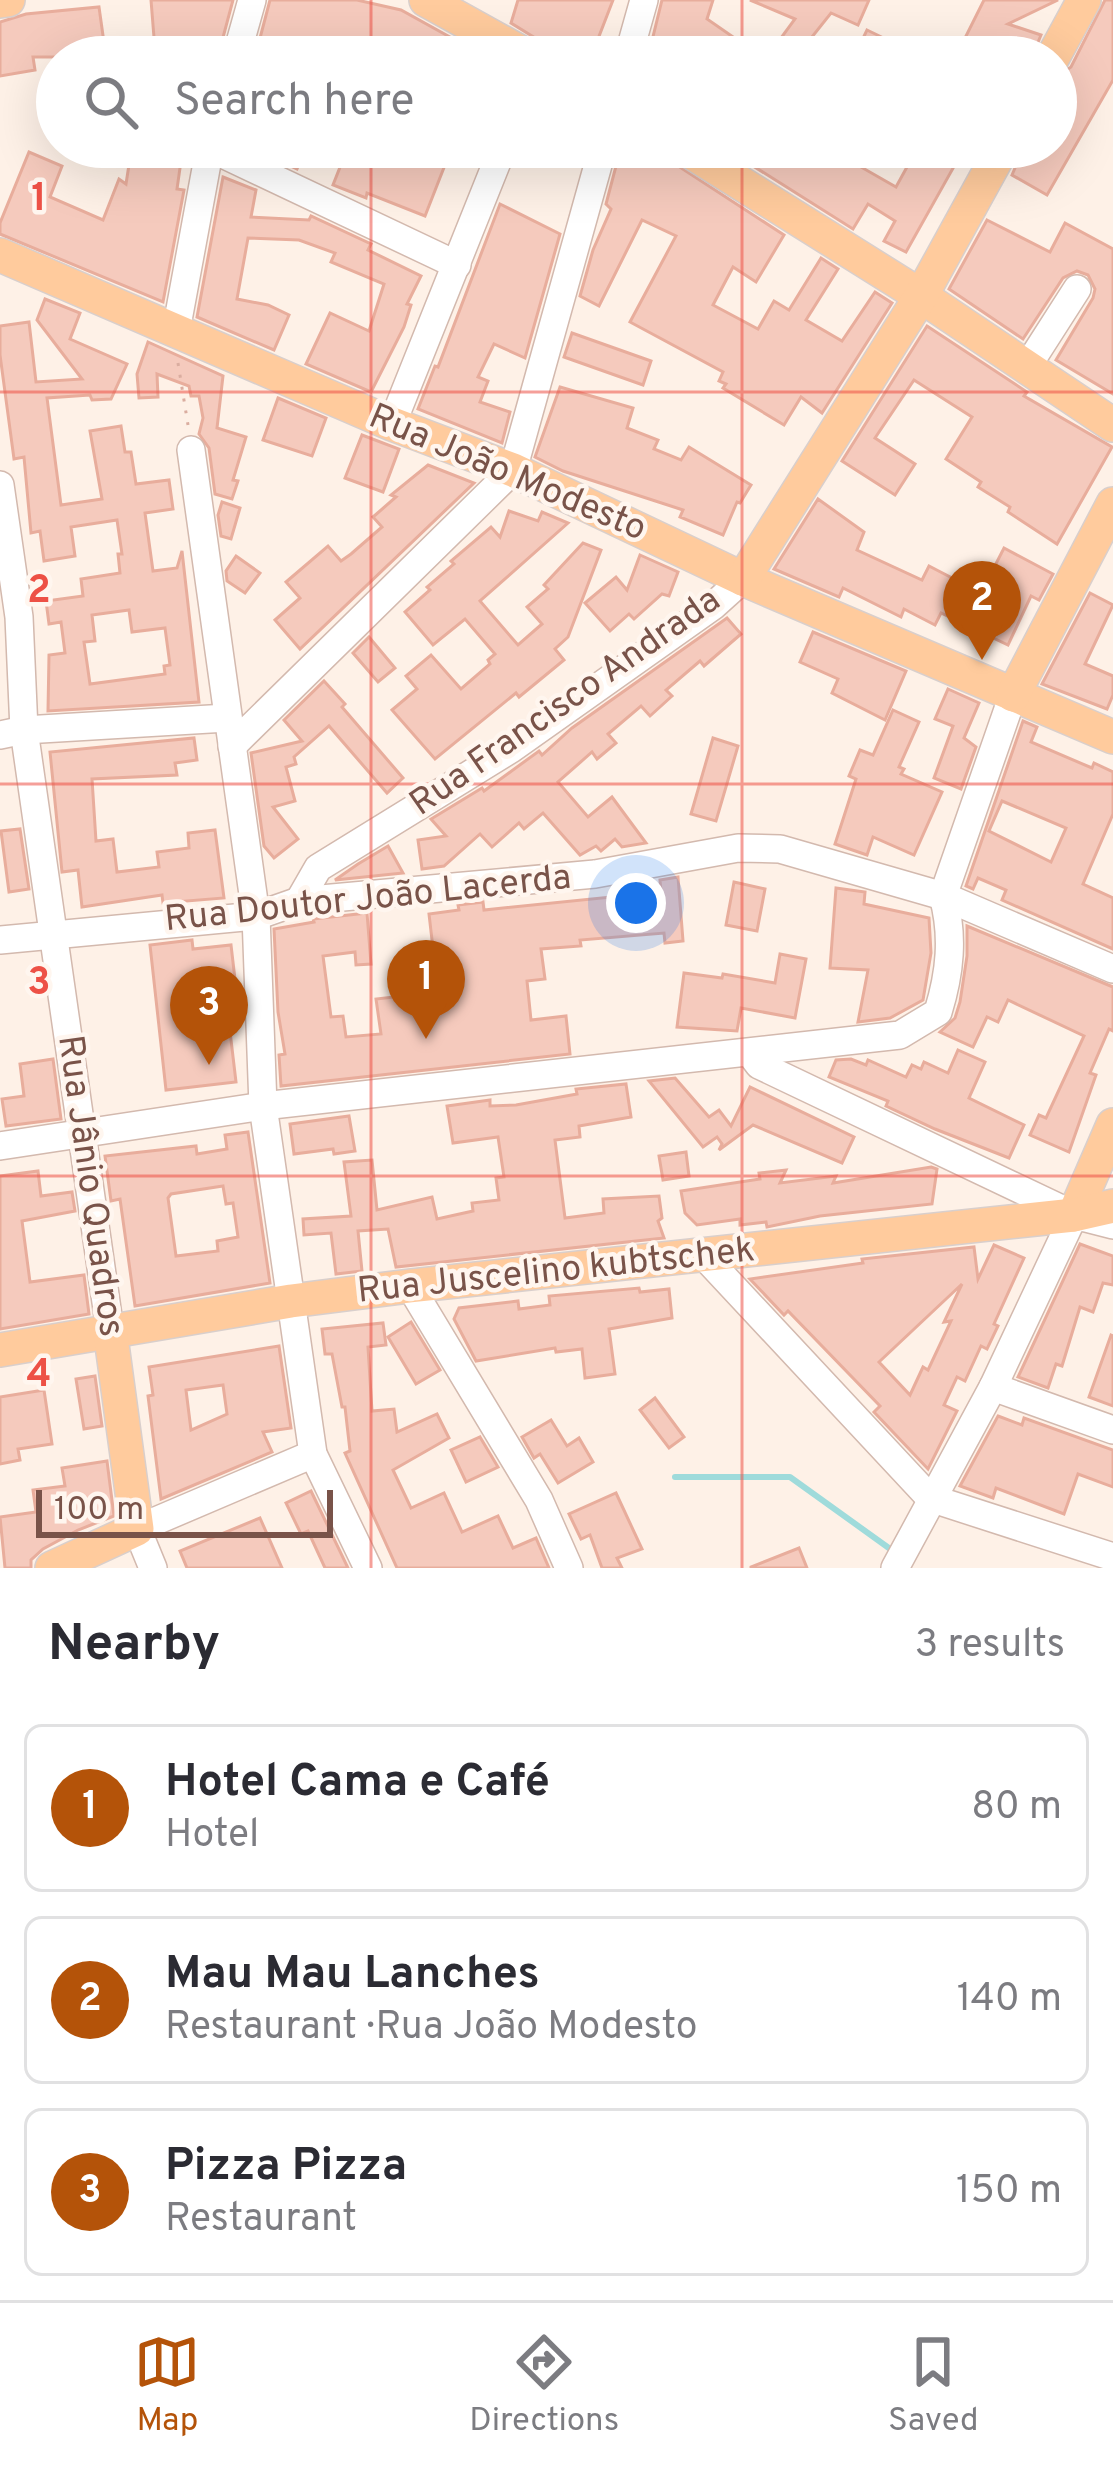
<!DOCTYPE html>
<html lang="en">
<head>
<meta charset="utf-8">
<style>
	body { margin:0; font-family:Overpass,sans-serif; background:#f2f2f3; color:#2b2b33 }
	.scale { position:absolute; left:36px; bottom:30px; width:297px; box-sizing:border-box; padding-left:12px; border:6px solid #795349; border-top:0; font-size:33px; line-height:42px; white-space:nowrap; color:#795349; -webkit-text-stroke:9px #fff6ef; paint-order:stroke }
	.you { position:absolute; left:636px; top:903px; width:42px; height:42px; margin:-30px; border:9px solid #fff; border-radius:50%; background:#1a73e8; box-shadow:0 0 0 18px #1a73e833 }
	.badge { display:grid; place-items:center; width:78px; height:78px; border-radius:50%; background:#b45309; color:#fff; font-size:39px; font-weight:700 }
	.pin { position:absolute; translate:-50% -99px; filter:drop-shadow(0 3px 6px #0008) }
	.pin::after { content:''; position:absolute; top:63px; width:42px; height:36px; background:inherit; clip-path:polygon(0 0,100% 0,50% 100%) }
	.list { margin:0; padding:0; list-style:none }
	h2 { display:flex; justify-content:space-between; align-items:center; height:156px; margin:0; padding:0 48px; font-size:51px }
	h2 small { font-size:39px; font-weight:400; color:#7c7c81 }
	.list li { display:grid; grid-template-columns:78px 1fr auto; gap:36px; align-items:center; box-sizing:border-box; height:168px; margin:0 24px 24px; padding:0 24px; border:3px solid #e1e1e2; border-radius:18px }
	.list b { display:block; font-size:45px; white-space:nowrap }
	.list p { margin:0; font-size:39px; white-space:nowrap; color:#7c7c81 }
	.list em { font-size:39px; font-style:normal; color:#7c7c81 }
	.icon { flex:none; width:66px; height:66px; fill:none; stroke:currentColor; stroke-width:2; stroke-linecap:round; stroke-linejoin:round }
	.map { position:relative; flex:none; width:1113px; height:1568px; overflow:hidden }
	.search { position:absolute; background:#fff; box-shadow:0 12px 48px #0002; left:36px; right:36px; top:36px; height:132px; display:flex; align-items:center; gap:30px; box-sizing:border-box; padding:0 42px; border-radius:66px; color:#7c7c81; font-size:45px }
	.sheet { height:732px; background:#fff }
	nav { display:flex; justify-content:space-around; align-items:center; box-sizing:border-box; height:168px; border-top:3px solid #e1e1e2; background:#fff; font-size:33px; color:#7c7c81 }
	nav a { display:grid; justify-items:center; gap:6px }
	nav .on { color:#b45309 }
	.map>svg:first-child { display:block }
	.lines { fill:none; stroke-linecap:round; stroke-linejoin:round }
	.stream { stroke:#9fdbdb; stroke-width:6 }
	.building { fill:#f5cabd; stroke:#e8ad9c; stroke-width:3; fill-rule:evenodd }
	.minor-casing { stroke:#d3b9ae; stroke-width:30 }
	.major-casing { stroke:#d9cfcc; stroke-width:36 }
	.path { stroke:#daada0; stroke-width:3; stroke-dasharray:3 9; stroke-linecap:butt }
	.minor { stroke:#fff; stroke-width:27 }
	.major { stroke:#ffcb9d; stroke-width:33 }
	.grid { fill:none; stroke:#ed5146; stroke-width:3; stroke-opacity:0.55 }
	.labels { text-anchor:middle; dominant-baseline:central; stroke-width:9; stroke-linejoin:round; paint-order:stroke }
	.street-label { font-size:36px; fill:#795349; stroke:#fff6ef }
	.grid-label { font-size:39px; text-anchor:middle; font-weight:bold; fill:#ed5146; stroke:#fff6ef; stroke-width:9; stroke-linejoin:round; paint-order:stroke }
</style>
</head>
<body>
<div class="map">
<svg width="1113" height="1568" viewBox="0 0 1113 1568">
	<rect width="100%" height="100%" fill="#fef1e7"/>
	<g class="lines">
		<path class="stream" d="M675 1477H790L893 1551"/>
	</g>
	<g class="building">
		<path d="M151 0H233L221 45 155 50Z"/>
		<path d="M270 0H357L401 10 486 57H400L383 48 380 57H255Z"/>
		<path d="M518 0H613L591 57H566L511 23Z"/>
		<path d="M662 0H713L707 19 762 57H648Z"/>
		<path d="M750 0H869L858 25 831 13 796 57H767L795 19Z"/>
		<path d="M984 0H1058L1008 24 1041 35 1032 57H998L964 40Z"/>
		<path d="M1105 0H1113V80L1047 195 1012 175 1024 147H1056V77L1071 67Z"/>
		<path d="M99 7 106 57H33L35 70 0 76V22L26 14Z"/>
		<path d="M867 30 923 57H854Z"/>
		<path d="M147 147H183L177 189 184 190 163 302 0 234V223L29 152 62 166 50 197 103 220 119 179 126 184 131 152 146 154Z"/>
		<path d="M250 147H306L297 169Z"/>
		<path d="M348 147H452L425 216 367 193 366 198 333 185Z"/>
		<path d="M621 147H649L784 235 756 282 733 267 713 305 758 329 774 301 789 310 821 258 838 269 806 320 842 341 875 292 892 303 822 413 801 397 784 425 723 388 726 384 719 381 723 372 630 322 676 236 642 220 599 306 580 296 593 250 611 209 606 204Z"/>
		<path d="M723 147H853L847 159 896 187 918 147H947L961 154 906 252 884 241 895 221 868 204 853 229Z"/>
		<path d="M223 177 256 190 251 217 309 220 311 216 371 244 368 250 421 276 407 304 411 305 404 327 371 392 306 364 330 313 369 331 384 284 331 262 335 253 299 240 248 238 237 299 268 305 289 315 274 350 197 317Z"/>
		<path d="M500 204 560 234 525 358 494 344 478 377 488 381 480 402 510 412 502 443 418 409 435 366 438 367Z"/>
		<path d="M987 220 1050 252 1065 223 1113 249V394L1056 360 1093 298 1095 289 1088 275 1077 271 1063 278 1023 339 949 289Z"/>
		<path d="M45 299 80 313 70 339 127 364 111 399 92 400 90 395 47 398 61 505 102 499 90 431 121 426 125 452H131L136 484 169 480 173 509 145 513 153 571 177 568 182 551 199 702 48 711 49 655 65 653 61 622 49 624 46 601 83 596 81 579 120 573 118 554H122L117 520 71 527 75 556 44 561 40 531 31 533 24 457 14 459 0 355V326L29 322 36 382 82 379 37 320ZM129 610 132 632 165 628 170 665 164 666 165 674 90 684 84 642 95 641 92 615Z"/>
		<path d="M927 326 1027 392 1024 396 1112 447 1057 544 1008 512 1010 507 978 487 981 482 946 459 972 417 914 380 875 438 915 464 895 495 842 461Z"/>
		<path d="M572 333 651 361 643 385 564 357Z"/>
		<path d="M148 342 223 376 217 428 246 437 233 480 238 481 232 499 215 494 209 448 199 434 203 418 199 396H191L189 386 157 374 158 397 139 398 137 374Z"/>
		<path d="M560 387 633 408 627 428 658 440 654 449 681 460 689 447 751 485 740 503 737 502 723 535 680 517 683 510 563 471 535 457Z"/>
		<path d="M278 398 326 418 312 456 263 440Z"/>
		<path d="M362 435 399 449 383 492 345 478Z"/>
		<path d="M428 465 474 483 300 649 275 620 300 598 286 582 328 546 341 561 351 554 382 527 373 517 396 497 391 495Z"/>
		<path d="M818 499 864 532 857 550 922 580 929 566 981 593 1004 548 1053 574 1039 600 1031 596 1008 645 941 613 935 625 904 609 901 617 843 588 839 597 774 569Z"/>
		<path d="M222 502 240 508 231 539 221 536 218 515Z"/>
		<path d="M509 511 538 521 542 512 568 523 480 601 518 645 542 624 527 607 548 589 544 585 583 543 601 550 568 637 555 649 564 660 519 697 516 693 435 759 392 710 417 689 406 676 431 655 461 689 490 664 488 660 495 654 465 619 433 645 405 612 430 590 427 587 454 564 451 561 491 527 500 537Z"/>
		<path d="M640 555 678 572 669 596 662 594 634 619 629 614 610 631 585 603 616 577 627 590Z"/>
		<path d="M236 556 260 573 245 593 227 581 226 571Z"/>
		<path d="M1090 593 1113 605 1085 664 1113 676V695L1107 709 1042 684Z"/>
		<path d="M727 618 741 634 704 666 700 661 666 690 672 696 650 716 641 706 608 734 616 743 597 759 592 752 558 782 588 817 612 797 646 843 622 847 615 839 601 851 596 846 580 855 543 813 524 829 519 823 492 847 480 834 444 866 422 869 418 840 446 836 431 819 482 788 484 791 539 751 542 755 572 728Z"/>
		<path d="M813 632 906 671 885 720 832 693 838 679 800 662Z"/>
		<path d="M369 637 395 668 378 682 353 653Z"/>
		<path d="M324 681 345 704 342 707 403 778 387 793 329 726 294 757 296 764 286 767 295 801 273 807 298 839 274 858 264 846 251 753 302 741 284 720Z"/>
		<path d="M948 689 979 703 964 738 976 747 961 789 934 778 953 726 935 719Z"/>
		<path d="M893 710 919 722 899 767 904 769 901 774 942 792 914 855 873 837 867 855 835 844 856 779 849 776 860 750 873 755Z"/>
		<path d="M1023 721 1037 727 1031 742 1092 768 1094 763 1113 772V814L1083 884 1113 898V949L1002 900 1006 890 978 878 973 889 966 886ZM1002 801 1066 828 1051 862 989 831Z"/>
		<path d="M194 738 197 760 175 763 177 775 92 779 96 841 113 839 117 872 159 867 157 852 189 848 188 833 215 830 224 898 163 903 162 895 82 907 78 870 62 872 50 752Z"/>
		<path d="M713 738 738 746 716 821 691 814Z"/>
		<path d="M20 829 29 889 9 892 1 831Z"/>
		<path d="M388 846 403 873 335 880 358 864Z"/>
		<path d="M678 877 683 941 665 943 664 933 580 940 581 946 541 949 545 979 527 981 531 1020 566 1016 570 1054 281 1086 279 1055 285 1054 278 1012 274 929 314 922 313 919 367 913 371 964 356 965 355 952 323 956 331 1017 343 1016 346 1037 381 1034 376 999 438 992 429 914 459 910 458 905 483 902 484 910 661 892 660 880Z"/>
		<path d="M734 882 765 889 757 931 726 925Z"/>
		<path d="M836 888 865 892 864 904 929 918 931 953 923 1000 890 1018 858 1022 868 970 830 968Z"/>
		<path d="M967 926 1113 987V1031L1109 1029 1090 1073 1096 1075 1069 1152 1030 1135 1039 1115 1046 1118 1084 1036 1008 1000 998 1022 987 1017 973 1047 940 1032 955 1018 960 1002 967 956Z"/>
		<path d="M192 940 193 949 231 945 236 988 198 993 202 1026 229 1023 236 1082 166 1090 150 945Z"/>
		<path d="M780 954 806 959 795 1018 741 1008 737 1031 677 1027 684 973 722 978 723 974 775 983Z"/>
		<path d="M958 1050 985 1062 969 1098 1024 1125 1009 1158 935 1129 886 1106 888 1101 829 1077 836 1060 851 1059 866 1065 868 1060 906 1077 912 1065 921 1069 924 1062 948 1073Z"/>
		<path d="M53 1059 61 1119 6 1126 2 1099 24 1096 20 1064Z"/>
		<path d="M675 1078 709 1117 719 1110 731 1126 750 1087 854 1137 842 1163 753 1125 719 1150 722 1144 717 1137 703 1147 649 1081Z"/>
		<path d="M626 1084 631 1117 579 1126 580 1137 555 1140 565 1218 604 1213 603 1199 659 1196 662 1218 658 1221 664 1238 396 1267 388 1229 358 1231 362 1271 336 1274 331 1233 304 1235 303 1219 351 1216 344 1162 372 1160 377 1210 432 1197 437 1219 473 1211 472 1203 499 1200 496 1178 504 1177 498 1137 453 1143 447 1106 490 1100V1106L516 1105 577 1094 576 1089Z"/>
		<path d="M349 1116 355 1151 334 1154 333 1149 294 1154 290 1124Z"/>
		<path d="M248 1132 270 1283 135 1306 120 1199 111 1201 105 1156 196 1146 197 1154 227 1149 225 1135ZM223 1186 226 1204 233 1203 238 1237 217 1241 218 1251 176 1256 168 1198 171 1194Z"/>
		<path d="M686 1152 689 1176 663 1180 659 1156Z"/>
		<path d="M931 1167 937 1169 932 1204 820 1216 767 1227 766 1222 740 1225V1219L697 1225 685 1213 681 1191 760 1179 759 1173 786 1170 780 1183 836 1176 833 1183Z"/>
		<path d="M38 1171 41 1196 72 1192 75 1211 22 1221 30 1282 84 1275 89 1314 0 1329V1176Z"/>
		<path d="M1080 1244 1113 1256V1285L1103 1283 1093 1312 1080 1307 1062 1366 1056 1364 1048 1388 1018 1377Z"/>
		<path d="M994 1245 1024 1258 994 1324 998 1326 987 1349 981 1346 965 1381 957 1377 944 1405 957 1411 928 1469 874 1412 880 1406 788 1311 784 1315 750 1279 863 1263 862 1259 974 1247 978 1279ZM962 1284 944 1322 951 1321 928 1370 923 1367 910 1395 879 1362Z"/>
		<path d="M639 1288 640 1292 669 1289 672 1318 609 1329 615 1374 585 1378 582 1349 556 1352 555 1348 476 1361 454 1319 459 1308 518 1301 519 1309 550 1305 549 1296Z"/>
		<path d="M411 1322 440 1370 416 1384 388 1337Z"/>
		<path d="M383 1323 386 1345 368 1347 372 1411 394 1409 397 1432 437 1414 449 1438 393 1470 411 1508 444 1493 462 1532 498 1516 513 1548 536 1538 549 1568H397L345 1453 350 1451 345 1407H342L332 1354H325L322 1329Z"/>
		<path d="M1111 1335 1113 1336V1406L1089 1397Z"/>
		<path d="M279 1346 291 1428 263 1432 272 1452 161 1499 148 1396 153 1395 149 1367ZM223 1385 227 1414 191 1430 186 1390Z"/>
		<path d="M95 1376 102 1426 84 1429 76 1379Z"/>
		<path d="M44 1390 52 1444 18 1449 20 1460 0 1464V1397Z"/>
		<path d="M655 1398 684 1437 669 1448 640 1410Z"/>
		<path d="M998 1416 1022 1425 1024 1418 1113 1450V1487L1078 1474 1064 1514 996 1488 993 1498 960 1486Z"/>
		<path d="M551 1420 567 1446 579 1438 593 1462 558 1483 540 1454 534 1458 522 1437Z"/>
		<path d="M480 1437 498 1467 466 1482 451 1450Z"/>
		<path d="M107 1461 114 1516 78 1530 43 1549 31 1560V1568H5L0 1517 36 1512 33 1490 65 1486 62 1468Z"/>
		<path d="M311 1491 348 1568H325L308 1531 301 1534 286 1503Z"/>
		<path d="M616 1493 642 1549 617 1558 622 1568H602L590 1535 581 1539 569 1514Z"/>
		<path d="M260 1518 282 1568H187L180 1551Z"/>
		<path d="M799 1548 807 1568H751V1567Z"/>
	</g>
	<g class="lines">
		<defs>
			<g id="minor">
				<path d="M236 57 252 0"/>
				<path d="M628 57 644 0"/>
				<path d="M210 148 457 265"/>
				<path d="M176 331 210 147"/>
				<path d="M1027 367 1077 289"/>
				<path d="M392 424 503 147"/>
				<path d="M191 450 256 916 263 1106 313 1454 368 1568"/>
				<path d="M0 485 19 617 24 730 110 1330"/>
				<path d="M0 735 24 730 227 718"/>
				<path d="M232 746 513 470 603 147"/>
				<path d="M299 901 318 868 511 749 713 606 743 579"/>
				<path d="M0 940 256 916 299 901 595 874 738 848 780 849 943 896 1113 969"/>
				<path d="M750 1053 759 1065 1074 1215 1113 1225"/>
				<path d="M0 1146 263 1106 900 1035 938 1012C950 973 954 936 943 896L1013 695"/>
				<path d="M705 1257 930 1498 1113 1557"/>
				<path d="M410 1286 539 1500 569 1568"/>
				<path d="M993 1387 1113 1430"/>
				<path d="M153 1568 137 1529 313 1454"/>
				<path d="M895 1568 993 1387 1074 1215"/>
			</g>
			<g id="major">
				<path d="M426 0 529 57"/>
				<path d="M0 1 8 0"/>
				<path d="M1053 57 1084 0"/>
				<path d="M683 147 921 296 1113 425"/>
				<path d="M0 255 392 424 513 470 743 579 1113 737"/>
				<path d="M743 579 921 296 1003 147"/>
				<path d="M1013 695 1113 504"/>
				<path d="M1074 1215 1113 1125"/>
				<path d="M0 1350 291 1301 410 1286 1074 1215 1113 1206"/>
				<path d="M52 1568 137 1529 110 1330"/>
			</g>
		</defs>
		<use href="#minor" class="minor-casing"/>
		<use href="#major" class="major-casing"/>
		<path class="path" d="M178 363 188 425"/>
		<use href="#minor" class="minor"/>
		<use href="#major" class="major"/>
	</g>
	<path class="grid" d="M371 0V57M742 0V57M371 147V1568M742 147V1568M0 392H1113M0 784H1113M0 1176H1113"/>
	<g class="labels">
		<g class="street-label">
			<text transform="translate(507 474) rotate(23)">Rua João Modesto</text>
			<text transform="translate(566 703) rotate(-35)">Rua Francisco Andrada</text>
			<text transform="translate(368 900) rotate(-6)">Rua Doutor João Lacerda</text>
			<text transform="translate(89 1186) rotate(82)">Rua Jânio Quadros</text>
			<text transform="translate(556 1272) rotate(-6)">Rua Juscelino kubtschek</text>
		</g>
	</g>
	<g class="grid-label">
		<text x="39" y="210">1</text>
		<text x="39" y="602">2</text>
		<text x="39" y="994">3</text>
		<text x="39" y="1386">4</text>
	</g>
</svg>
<div class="scale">100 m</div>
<div class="you"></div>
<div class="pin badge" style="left:426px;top:1039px">1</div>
<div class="pin badge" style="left:982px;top:660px">2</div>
<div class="pin badge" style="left:209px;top:1065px">3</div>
<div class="search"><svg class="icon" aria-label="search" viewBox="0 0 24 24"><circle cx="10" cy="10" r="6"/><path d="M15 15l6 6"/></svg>Search here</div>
</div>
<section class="sheet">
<h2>Nearby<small>3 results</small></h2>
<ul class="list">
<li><span class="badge">1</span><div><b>Hotel Cama e Café</b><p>Hotel</p></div><em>80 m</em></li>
<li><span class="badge">2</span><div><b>Mau Mau Lanches</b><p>Restaurant · Rua João Modesto</p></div><em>140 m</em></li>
<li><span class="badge">3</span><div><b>Pizza Pizza</b><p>Restaurant</p></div><em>150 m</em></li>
</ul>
</section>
<nav>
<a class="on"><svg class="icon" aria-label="map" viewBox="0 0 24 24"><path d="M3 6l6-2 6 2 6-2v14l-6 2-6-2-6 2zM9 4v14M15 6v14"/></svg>Map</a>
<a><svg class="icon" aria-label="directions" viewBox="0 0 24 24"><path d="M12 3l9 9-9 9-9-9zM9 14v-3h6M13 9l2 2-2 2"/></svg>Directions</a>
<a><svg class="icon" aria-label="saved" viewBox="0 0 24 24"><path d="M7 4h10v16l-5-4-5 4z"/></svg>Saved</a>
</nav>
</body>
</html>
